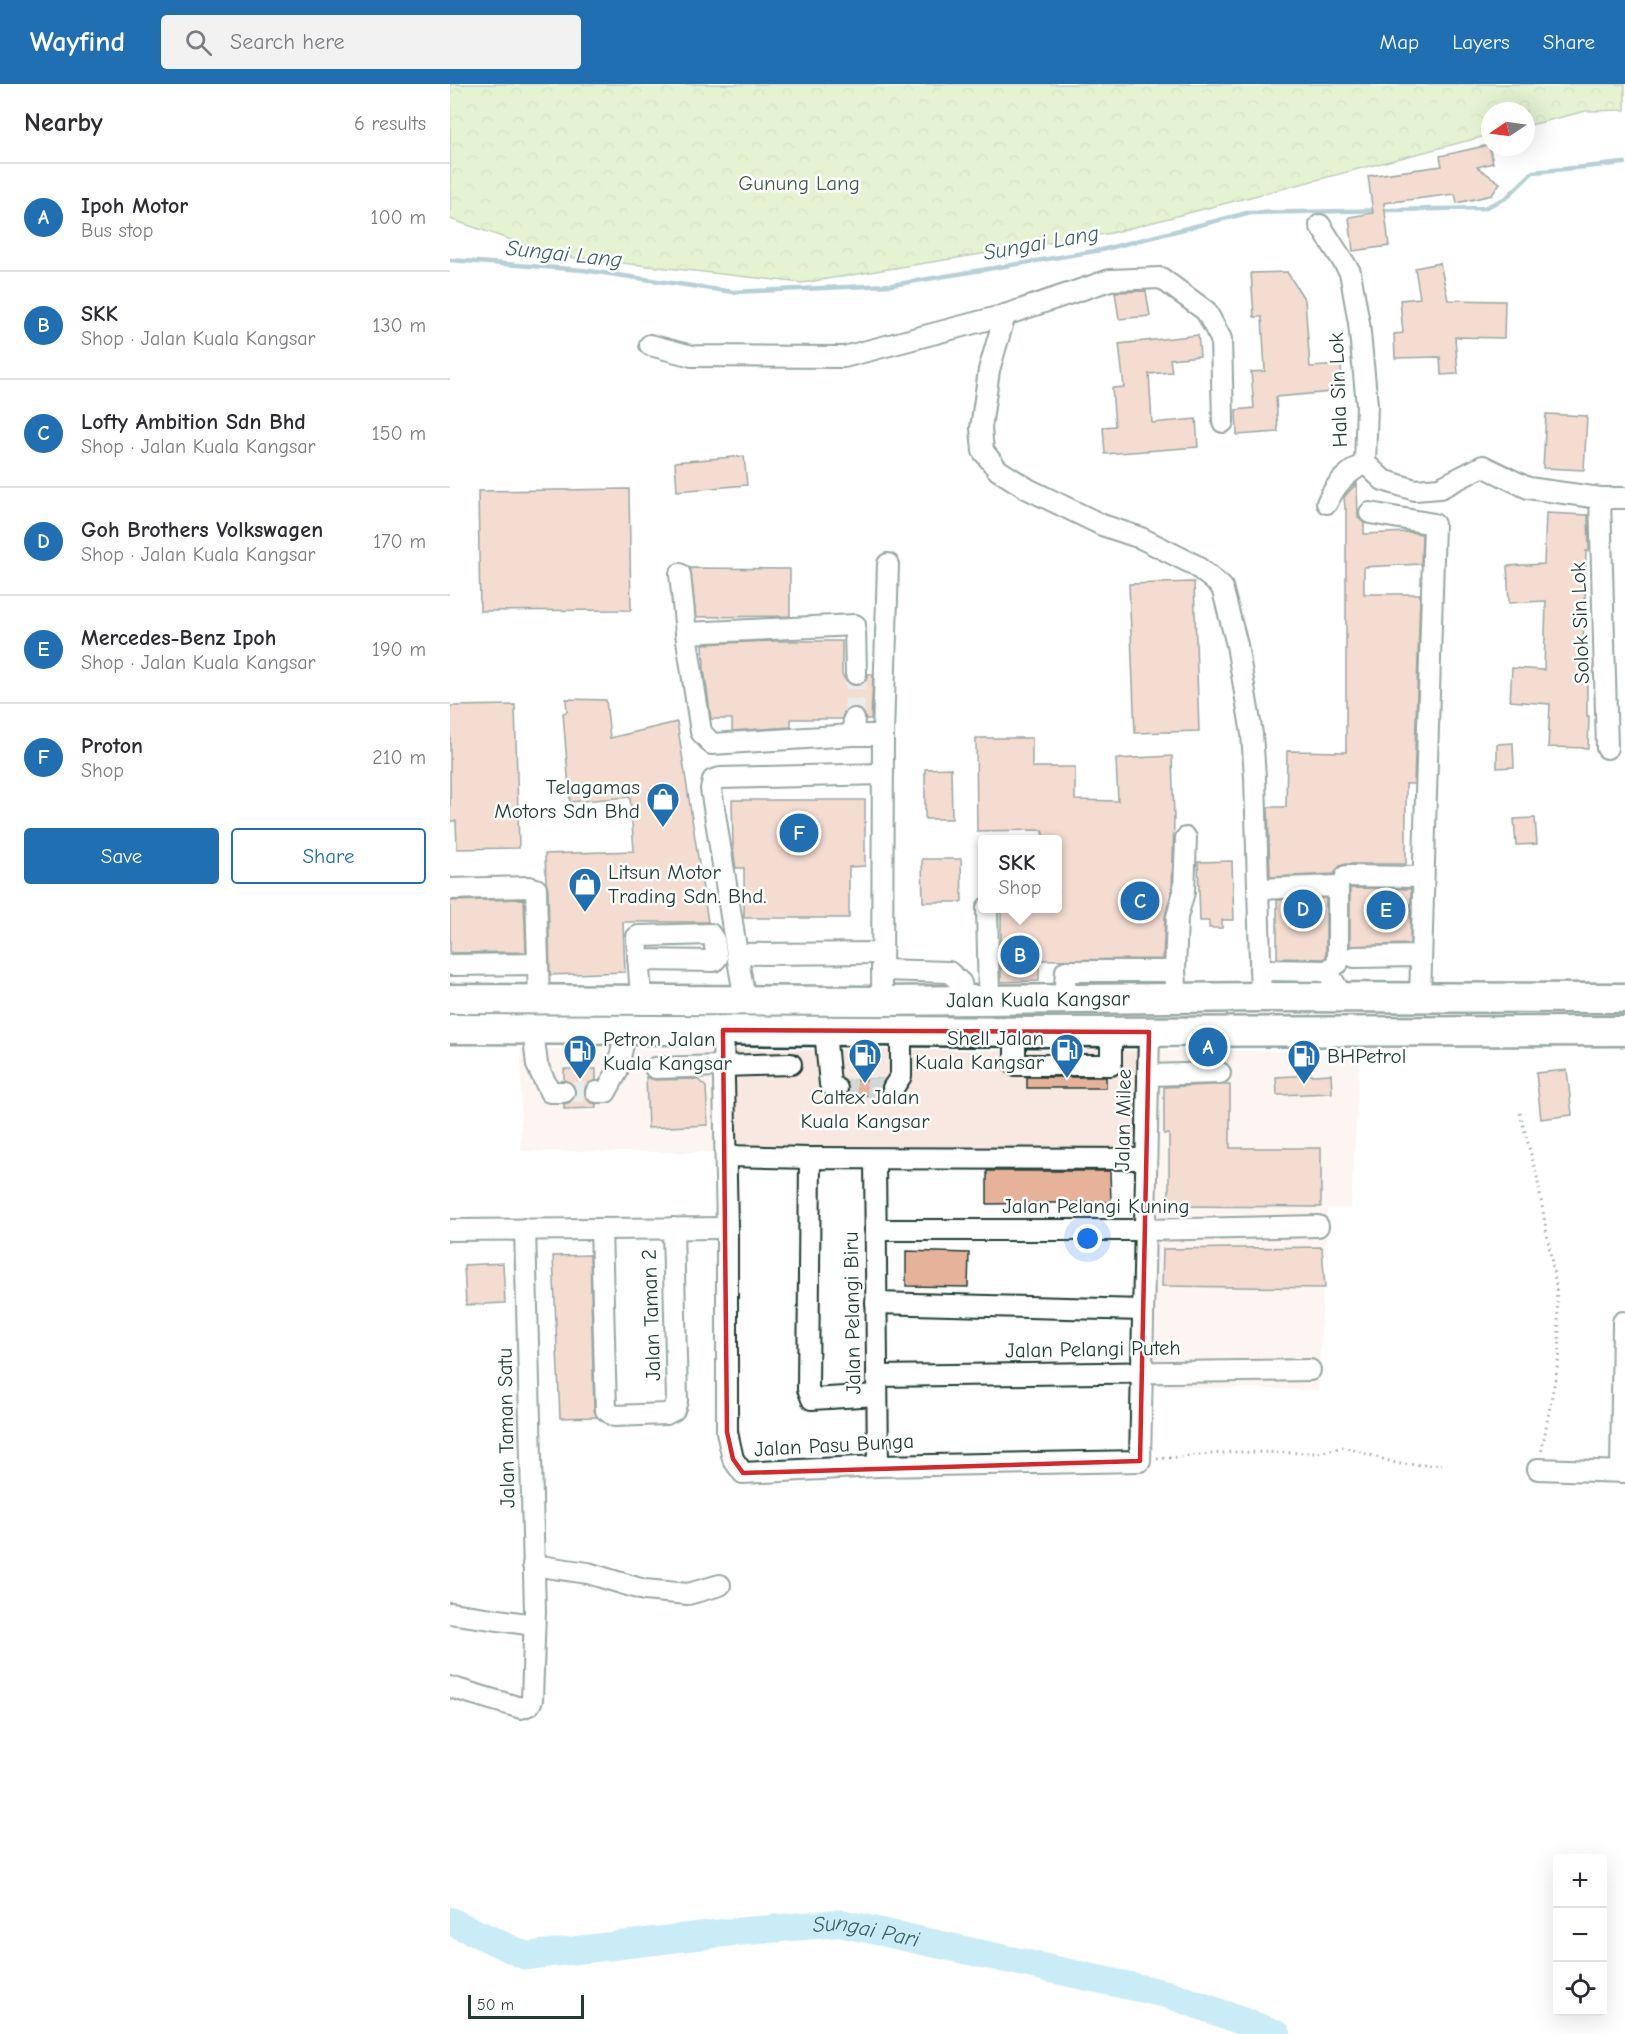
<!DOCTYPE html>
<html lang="en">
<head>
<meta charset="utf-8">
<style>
	body { margin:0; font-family:"Comic Neue",sans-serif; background:#f2f2f3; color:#2b2b33 }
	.controls { position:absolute; right:18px; bottom:18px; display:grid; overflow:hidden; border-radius:6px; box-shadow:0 6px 24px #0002 }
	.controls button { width:54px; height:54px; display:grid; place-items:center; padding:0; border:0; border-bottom:2px solid #e1e1e2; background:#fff; color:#2b2b33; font:30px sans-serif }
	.compass { position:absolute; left:1031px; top:18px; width:54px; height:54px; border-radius:50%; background:#fff; box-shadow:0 6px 24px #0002; rotate:257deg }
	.scale { position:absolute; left:18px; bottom:15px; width:116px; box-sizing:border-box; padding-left:6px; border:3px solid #1f3d34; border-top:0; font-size:16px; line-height:21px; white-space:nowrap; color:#1f3d34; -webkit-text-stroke:4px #fff; paint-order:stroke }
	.you { position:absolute; left:638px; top:1155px; width:21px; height:21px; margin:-15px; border:4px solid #fff; border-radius:50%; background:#1a73e8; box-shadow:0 0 0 9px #1a73e833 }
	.badge { display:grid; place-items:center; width:39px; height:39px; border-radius:50%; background:#1f6fb2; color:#fff; font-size:20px; font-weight:700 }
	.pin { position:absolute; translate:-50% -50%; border:3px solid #fff; box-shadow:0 2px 6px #0006 }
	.popup { position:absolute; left:528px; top:751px; width:84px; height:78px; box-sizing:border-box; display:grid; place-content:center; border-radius:6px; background:#fff; filter:drop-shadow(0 2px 4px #0005); font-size:20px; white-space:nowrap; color:#7c7c81 }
	.popup b { font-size:22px; color:#2b2b33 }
	.popup::after { content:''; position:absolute; left:50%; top:100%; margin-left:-12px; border:12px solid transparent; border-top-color:#fff }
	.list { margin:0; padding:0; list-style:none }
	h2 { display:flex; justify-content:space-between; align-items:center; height:78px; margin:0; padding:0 24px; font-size:26px }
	h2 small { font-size:20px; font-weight:400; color:#7c7c81 }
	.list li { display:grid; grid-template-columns:39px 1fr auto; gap:18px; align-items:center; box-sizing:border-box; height:108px; padding:0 24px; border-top:2px solid #e1e1e2 }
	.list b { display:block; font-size:22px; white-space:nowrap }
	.list p { margin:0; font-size:20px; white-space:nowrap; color:#7c7c81 }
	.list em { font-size:20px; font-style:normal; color:#7c7c81 }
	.actions { display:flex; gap:12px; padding:18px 24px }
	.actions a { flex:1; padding:14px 0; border:2px solid #1f6fb2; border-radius:6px; text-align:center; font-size:21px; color:#1f6fb2 }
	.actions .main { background:#1f6fb2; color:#fff }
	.icon { flex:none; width:33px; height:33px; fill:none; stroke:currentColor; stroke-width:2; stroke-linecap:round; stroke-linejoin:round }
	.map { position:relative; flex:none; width:1175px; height:1950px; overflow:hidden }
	header { display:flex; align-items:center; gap:36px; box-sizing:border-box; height:84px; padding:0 30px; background:#1f6fb2; color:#fff }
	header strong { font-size:28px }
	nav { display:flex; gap:33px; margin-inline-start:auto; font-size:21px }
	.search { width:420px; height:54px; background:#f2f2f3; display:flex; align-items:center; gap:15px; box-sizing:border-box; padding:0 21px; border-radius:6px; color:#7c7c81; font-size:22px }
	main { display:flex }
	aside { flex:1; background:#fff }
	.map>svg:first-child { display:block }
	.built { fill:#f8e8e1 }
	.forest { fill:url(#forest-crowns); stroke:#729068; stroke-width:1.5 }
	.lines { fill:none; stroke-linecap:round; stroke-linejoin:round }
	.stream { stroke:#6098a3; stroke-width:4.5 }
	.river { stroke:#8bd4ed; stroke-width:28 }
	.building { fill:#e6b29a; stroke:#1f3d34; stroke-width:1.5 }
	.minor-tunnel { stroke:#d2d8d6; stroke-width:20; stroke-dasharray:20 10; stroke-linecap:butt }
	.minor-casing { stroke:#1f3d34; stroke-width:24 }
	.highway-casing { stroke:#1f3d34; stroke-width:33 }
	.path { stroke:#1f3d34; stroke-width:3; stroke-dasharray:1.5 4.5; stroke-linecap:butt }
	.minor { stroke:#fff; stroke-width:20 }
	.highway { stroke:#fff; stroke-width:28 }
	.marked { fill:none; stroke:#d62828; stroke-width:4.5; stroke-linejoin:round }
	.labels { text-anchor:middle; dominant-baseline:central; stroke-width:5; stroke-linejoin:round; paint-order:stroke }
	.park-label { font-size:21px; fill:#405e49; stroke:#fff }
	.street-label { font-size:21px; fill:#1f3d34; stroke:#fff }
	.poi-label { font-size:21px; fill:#1f3d34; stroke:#fff; text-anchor:start }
	.water-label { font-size:22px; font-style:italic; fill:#3a6362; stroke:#fff }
</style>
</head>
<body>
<header>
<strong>Wayfind</strong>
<div class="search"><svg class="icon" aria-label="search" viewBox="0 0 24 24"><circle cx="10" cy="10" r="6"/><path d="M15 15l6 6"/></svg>Search here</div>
<nav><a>Map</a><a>Layers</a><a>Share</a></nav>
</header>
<main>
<aside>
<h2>Nearby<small>6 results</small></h2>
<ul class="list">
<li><span class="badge">A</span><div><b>Ipoh Motor</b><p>Bus stop</p></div><em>100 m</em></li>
<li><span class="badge">B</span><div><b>SKK</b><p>Shop · Jalan Kuala Kangsar</p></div><em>130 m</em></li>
<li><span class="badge">C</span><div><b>Lofty Ambition Sdn Bhd</b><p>Shop · Jalan Kuala Kangsar</p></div><em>150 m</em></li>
<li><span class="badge">D</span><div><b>Goh Brothers Volkswagen</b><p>Shop · Jalan Kuala Kangsar</p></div><em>170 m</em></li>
<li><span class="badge">E</span><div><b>Mercedes-Benz Ipoh</b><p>Shop · Jalan Kuala Kangsar</p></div><em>190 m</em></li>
<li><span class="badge">F</span><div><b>Proton</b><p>Shop</p></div><em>210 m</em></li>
</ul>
<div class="actions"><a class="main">Save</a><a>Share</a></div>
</aside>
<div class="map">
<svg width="1175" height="1950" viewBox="0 0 1175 1950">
	<defs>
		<pattern id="forest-crowns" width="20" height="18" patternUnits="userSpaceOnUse" patternTransform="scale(1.5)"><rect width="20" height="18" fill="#c5e49c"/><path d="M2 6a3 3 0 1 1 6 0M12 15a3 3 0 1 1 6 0" fill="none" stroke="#a9c487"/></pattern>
	</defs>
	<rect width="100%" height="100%" fill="#fff"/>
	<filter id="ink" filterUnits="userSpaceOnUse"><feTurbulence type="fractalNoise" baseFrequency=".0167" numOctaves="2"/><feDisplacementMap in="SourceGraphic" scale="12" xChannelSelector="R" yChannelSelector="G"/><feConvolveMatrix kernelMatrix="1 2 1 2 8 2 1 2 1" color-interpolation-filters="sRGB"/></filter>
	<g filter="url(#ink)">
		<path class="built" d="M71 965 910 967 901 1124H877L868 1306 703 1302 706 1071 71 1067Z"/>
		<path class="forest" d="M0 0H1175V26L1136 27 1076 42V27H1040V51L661 149 352 199 108 172 0 135Z"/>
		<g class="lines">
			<path class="stream" d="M0 176 133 186 283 208 442 201 651 166 797 129 1034 124 1056 114 1083 88 1175 79"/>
			<path class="river" id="s1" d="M0 1837 76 1872 273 1849 390 1839 721 1911 827 1950"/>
		</g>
		<g class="building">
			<path d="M1039 61 1043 79 1027 83 1050 99 1042 111 1007 119 1005 110 934 119 939 162 903 167 899 133 923 129 918 92 992 82 990 72Z"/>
			<path d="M990 179 998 216 1055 217 1054 254 1005 253 1008 290 991 291 990 273 945 274 944 250 953 249 950 216 970 214 965 184Z"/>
			<path d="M837 188 855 216 860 283 891 281 893 307 826 313 828 348 787 351 786 326 804 324 801 288 815 287 812 233H804L801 189Z"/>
			<path d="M696 207 700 232 669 235 665 208Z"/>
			<path d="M748 251 750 272 720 275 722 288 699 290 702 339 746 335 748 363 655 370 653 343 665 342 662 304 674 303 669 260Z"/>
			<path d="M1096 330 1137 332 1134 386 1093 384Z"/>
			<path d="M294 372 297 401 227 407 225 378Z"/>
			<path d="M907 399 908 434 914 439V450L959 448 972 450 971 480 914 483V510H970L964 700H956V780H896L890 782 884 790 820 793 818 723H836L837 667 896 668V425H895L894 413Z"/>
			<path d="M179 405 181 526 30 527 28 407Z"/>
			<path d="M1096 429 1138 431 1139 467H1136L1135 515H1134L1133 581H1137V632H1139L1138 664 1098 663 1100 620 1060 617 1062 584 1094 586 1096 517 1059 519 1057 482 1094 480Z"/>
			<path d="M240 484 340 485V532L246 533Z"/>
			<path d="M744 498 749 647 685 649 679 500Z"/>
			<path d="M323 557H392V590L396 597 401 601 407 602 416 596 418 590H423L421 635H416L411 625 404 623 394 628 392 635H341V643L282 647V635H261L254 585 253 560Z"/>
			<path d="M116 615 156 616 160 654 227 638 258 838H173L175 888 100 891 98 805 96 798 95 770 184 767 180 713 120 718 113 629 117 628Z"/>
			<path d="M65 621 69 764 7 765 6 737H0V622Z"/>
			<path d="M526 654H582V683H625V716L668 717 666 675 722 672 724 736 722 806 715 832 713 875 589 876V897L551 898V825H608V756H593V746L527 747Z"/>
			<path d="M1063 659 1064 683 1047 684V660Z"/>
			<path d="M501 684 502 735H475V685Z"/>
			<path d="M282 716H415V782L399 783V834H294V784H286L283 765Z"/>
			<path d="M1085 734 1087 760 1066 761 1064 735Z"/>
			<path d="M472 775H511L512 818H473Z"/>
			<path d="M782 777 784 836H772V844H759V837H750L748 778Z"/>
			<path d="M900 804 961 805 960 860 900 862Z"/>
			<path d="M876 814V873L873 875 827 874V816Z"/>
			<path d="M74 815 76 868 0 869V817Z"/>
			<path d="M114 985H146V996L136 1002 134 1009 140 1018 146 1020V1024L114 1025V1020L120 1018 126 1009 124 1002 114 996Z"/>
			<path d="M1117 986 1122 1031 1091 1035 1086 989Z"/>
			<path d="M881 990 882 1009 827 1011 826 993Z"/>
			<path d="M196 993 205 996 247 995 256 1003 258 1041 198 1044Z"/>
			<rect x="577" y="993" width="79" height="11"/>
			<path d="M434 995 431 1004 433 1011H397L399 1006 395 996Z"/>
			<path d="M763 1001H780V1064H871V1123L719 1122V1050H714V1003Z"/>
			<path d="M537 1087H660L661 1118 537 1120Z"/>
			<path d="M872 1163 875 1204 712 1202 713 1165Z"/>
			<path d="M456 1167 519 1169 518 1203 456 1202Z"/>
			<path d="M140 1171 144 1326 147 1333 110 1334 103 1172Z"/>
			<path d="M53 1179 55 1219 16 1221 14 1181Z"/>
		</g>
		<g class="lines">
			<g class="minor-tunnel">
				<path d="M404 635 406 590"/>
				<path d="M387 1005 443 1004"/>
				<path d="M114 1008H146"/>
			</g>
			<defs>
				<g id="minor">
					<path d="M870 141 900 188 909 239 917 321 915 379 933 396 965 406 990 404 1033 382 1078 404 1150 414H1175"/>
					<path d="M555 231 539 286 531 344 533 367 548 386 578 405 652 441 691 454 745 481 772 503 787 561 802 650 805 693 811 913"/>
					<path d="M200 261 242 272 394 273 555 231 660 196 711 194 756 227 771 255 773 338"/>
					<path d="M1150 414 1157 664"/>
					<path d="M877 419C886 399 897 389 915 379"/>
					<path d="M920 429 984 440 970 913"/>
					<path d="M230 490 236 549"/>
					<path d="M404 635 403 651H433"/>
					<path d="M403 651 262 660 251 648 236 549 405 541 406 590"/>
					<path d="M896 792 973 793"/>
					<path d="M0 805 79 803 86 805 88 880"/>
					<path d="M808 805 888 802V879L877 887"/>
					<path d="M537 824 539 916"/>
					<path d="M287 870 261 705 263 696 270 694 433 690"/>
					<path d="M904 873 971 872"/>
					<path d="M188 876 264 877 267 874 264 856 260 850 189 852 187 853C188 874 190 895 191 915"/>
					<path d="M0 881 88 880 89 915"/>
					<path d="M432 886 499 888 511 899 514 916"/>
					<path d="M810 886 877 887 893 913"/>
					<path d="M725 887 727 833 734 808 736 754"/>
					<path d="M614 915 616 887H725L727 914"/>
					<path d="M295 916 287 870 432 869"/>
					<path d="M432 917 433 651 438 480"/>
					<path d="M83 946 87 981 100 1008H114"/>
					<path d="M273 946 277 1144V1348L283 1375 293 1389 428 1382 690 1377 699 948"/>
					<path d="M375 947 380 1000 387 1005"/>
					<path d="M565 948V981H661V947"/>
					<path d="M205 984 341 980"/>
					<path d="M698 991 770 989"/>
					<path d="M443 1004 451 992V948"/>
					<path d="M146 1008H156L167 988 176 946"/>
					<path d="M276 1072 360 1074"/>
					<path d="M425 1075 428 1382"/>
					<path d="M151 1145 156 1326 164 1332 216 1330 224 1326 227 1317 223 1144"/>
					<path d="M0 1146 277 1144"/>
					<path d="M425 1146H695L868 1142"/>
					<path d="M426 1219 693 1226"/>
					<path d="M427 1292 860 1286"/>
					<path d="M427 1311 362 1315 358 1305 360 1074 696 1075"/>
					<path d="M1088 1385 1175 1388"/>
					<path d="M1171 1388 1173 1238"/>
					<path d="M83 1481 138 1489 194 1506 238 1510 270 1501"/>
					<path d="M0 1529 84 1541"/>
					<path d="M0 1603 71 1624 79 1621 82 1616 85 1527 75 1145"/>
				</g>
				<g id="highway">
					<path id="s2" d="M0 915 432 917 811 913 1175 914"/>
					<path d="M0 945C392 949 783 948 1175 947"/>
				</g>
			</defs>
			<use href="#minor" class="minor-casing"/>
			<use href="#highway" class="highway-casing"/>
			<g class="path">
				<path d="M1070 1029 1087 1093 1106 1202 1110 1269 1091 1370"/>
				<path d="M707 1375 784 1368 868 1369 894 1363 949 1380 973 1381 992 1380"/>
			</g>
			<use href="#minor" class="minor"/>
			<use href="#highway" class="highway"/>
		</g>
	</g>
	<path d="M0 0H1175V1950H0ZM273 946 699 948 690 1377 293 1389 283 1375 277 1348Z" fill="#fff" fill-opacity=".55" fill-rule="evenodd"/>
	<path class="marked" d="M273 946 699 948 690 1377 293 1389 283 1375 277 1348Z"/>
	<defs>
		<symbol id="shop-pin" viewBox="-11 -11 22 30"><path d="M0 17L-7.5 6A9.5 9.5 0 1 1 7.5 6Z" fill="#1f6fb2" stroke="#fff"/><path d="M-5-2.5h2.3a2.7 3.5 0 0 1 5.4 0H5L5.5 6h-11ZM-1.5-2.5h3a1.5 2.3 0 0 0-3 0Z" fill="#fff"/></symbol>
		<symbol id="fuel-pin" viewBox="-11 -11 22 30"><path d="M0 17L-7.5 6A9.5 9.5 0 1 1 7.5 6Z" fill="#1f6fb2" stroke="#fff"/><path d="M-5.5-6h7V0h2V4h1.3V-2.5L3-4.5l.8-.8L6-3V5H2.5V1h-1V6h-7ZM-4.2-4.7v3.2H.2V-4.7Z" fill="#fff"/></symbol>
	</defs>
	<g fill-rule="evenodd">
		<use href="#shop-pin" x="194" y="696" width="38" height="52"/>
		<use href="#shop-pin" x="116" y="781" width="38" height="52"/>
		<use href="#fuel-pin" x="598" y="947" width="38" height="52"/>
		<use href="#fuel-pin" x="111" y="948" width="38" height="52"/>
		<use href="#fuel-pin" x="396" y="952" width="38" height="52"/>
		<use href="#fuel-pin" x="835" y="953" width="38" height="52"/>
	</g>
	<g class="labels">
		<g class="park-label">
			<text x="349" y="99">Gunung Lang</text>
		</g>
		<g class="street-label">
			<text transform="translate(888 306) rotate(-92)">Hala Sin Lok</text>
			<text transform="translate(1130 539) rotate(-92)">Solok Sin Lok</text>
			<text stroke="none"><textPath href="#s2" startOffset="588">Jalan Kuala Kangsar</textPath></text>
			<text transform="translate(673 1036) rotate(-89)">Jalan Milee</text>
			<text x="646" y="1122">Jalan Pelangi Kuning</text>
			<text transform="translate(402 1229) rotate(-91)">Jalan Pelangi Biru</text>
			<text transform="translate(201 1231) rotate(-92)">Jalan Taman 2</text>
			<text transform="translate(643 1265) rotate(-1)">Jalan Pelangi Puteh</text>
			<text transform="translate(56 1344) rotate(-91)">Jalan Taman Satu</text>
			<text transform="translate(384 1361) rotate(-3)">Jalan Pasu Bunga</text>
		</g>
		<g class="poi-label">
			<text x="190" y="703" text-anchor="end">Telagamas<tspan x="190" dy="24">Motors Sdn Bhd</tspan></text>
			<text x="158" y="788">Litsun Motor<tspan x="158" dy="24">Trading Sdn. Bhd.</tspan></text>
			<text x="594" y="954" text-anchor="end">Shell Jalan<tspan x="594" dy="24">Kuala Kangsar</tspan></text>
			<text x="153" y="955">Petron Jalan<tspan x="153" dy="24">Kuala Kangsar</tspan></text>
			<text x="877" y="972">BHPetrol</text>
			<text x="415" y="1013" text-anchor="middle">Caltex Jalan<tspan x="415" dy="24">Kuala Kangsar</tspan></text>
		</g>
		<g class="water-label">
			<text transform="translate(591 159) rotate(-10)">Sungai Lang</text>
			<text transform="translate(114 170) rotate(6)">Sungai Lang</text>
			<text stroke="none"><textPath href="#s1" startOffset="426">Sungai Pari</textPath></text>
		</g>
	</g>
</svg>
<div class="controls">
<button>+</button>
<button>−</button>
<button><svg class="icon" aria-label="locate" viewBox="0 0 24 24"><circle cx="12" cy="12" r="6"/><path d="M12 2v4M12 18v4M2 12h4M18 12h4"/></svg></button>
</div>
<svg class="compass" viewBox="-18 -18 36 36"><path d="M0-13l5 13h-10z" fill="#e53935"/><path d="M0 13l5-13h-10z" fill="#7c7c81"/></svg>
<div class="scale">50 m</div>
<div class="you"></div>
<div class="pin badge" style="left:758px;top:963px">A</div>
<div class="pin badge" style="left:570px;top:871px">B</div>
<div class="popup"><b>SKK</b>Shop</div>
<div class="pin badge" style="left:690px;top:817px">C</div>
<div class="pin badge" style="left:853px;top:825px">D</div>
<div class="pin badge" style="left:936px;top:826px">E</div>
<div class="pin badge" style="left:349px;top:749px">F</div>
</div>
</main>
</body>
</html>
